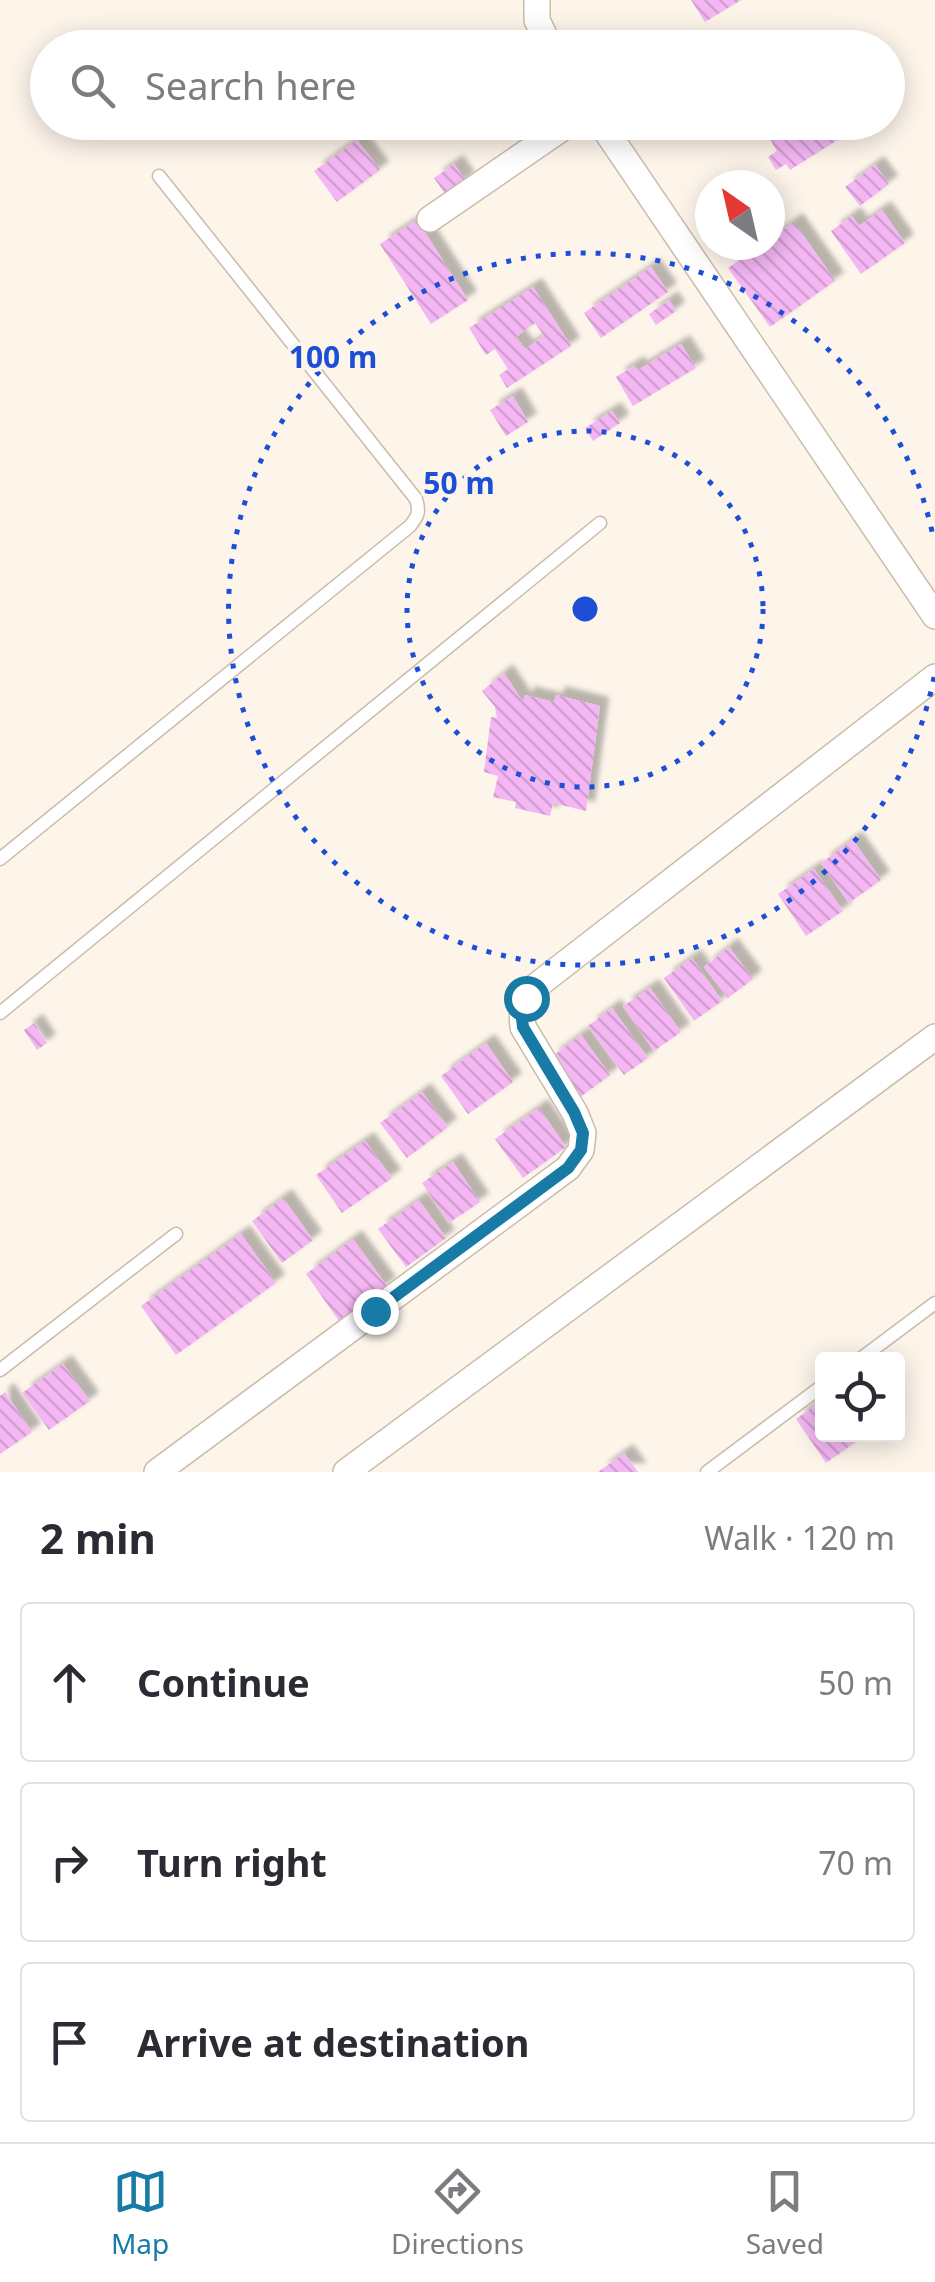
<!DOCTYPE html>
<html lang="en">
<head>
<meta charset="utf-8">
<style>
	body { margin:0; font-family:"Noto Sans",sans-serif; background:#f2f2f3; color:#2b2b33 }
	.controls { position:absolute; right:30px; bottom:30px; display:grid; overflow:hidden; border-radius:10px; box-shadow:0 5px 25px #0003 }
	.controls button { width:90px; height:90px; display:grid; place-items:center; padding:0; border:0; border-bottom:2px solid #e1e1e2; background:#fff; color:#2b2b33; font:50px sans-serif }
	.compass { position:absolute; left:695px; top:170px; width:90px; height:90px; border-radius:50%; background:#fff; box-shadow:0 5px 25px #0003; rotate:326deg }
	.stop { position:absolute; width:30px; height:30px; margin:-22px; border:8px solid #177ba6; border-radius:50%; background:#fff }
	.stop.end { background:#177ba6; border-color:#fff; box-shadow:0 2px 10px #0008 }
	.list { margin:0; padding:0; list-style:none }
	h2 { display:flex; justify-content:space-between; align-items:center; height:130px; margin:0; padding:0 40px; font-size:42px }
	h2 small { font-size:32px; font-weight:400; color:#7c7c81 }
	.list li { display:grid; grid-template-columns:65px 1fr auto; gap:30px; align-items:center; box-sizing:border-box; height:160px; margin:0 20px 20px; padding:0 20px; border:2px solid #e1e1e2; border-radius:10px }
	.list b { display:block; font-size:38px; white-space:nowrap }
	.list em { font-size:32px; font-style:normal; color:#7c7c81 }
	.icon { flex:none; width:55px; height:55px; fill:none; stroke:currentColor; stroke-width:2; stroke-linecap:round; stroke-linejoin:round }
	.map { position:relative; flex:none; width:935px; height:1472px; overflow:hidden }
	.search { position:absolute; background:#fff; box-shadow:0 5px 25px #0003; left:30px; right:30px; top:30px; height:110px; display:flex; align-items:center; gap:25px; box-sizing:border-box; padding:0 35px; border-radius:55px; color:#7c7c81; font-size:38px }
	.sheet { height:670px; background:#fff }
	nav { display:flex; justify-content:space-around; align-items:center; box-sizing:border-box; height:140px; border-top:2px solid #e1e1e2; background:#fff; font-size:28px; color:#7c7c81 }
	nav a { display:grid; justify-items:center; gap:5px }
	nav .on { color:#177ba6 }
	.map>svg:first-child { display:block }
	.building { fill:url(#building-back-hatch); fill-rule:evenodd; filter:url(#shadow) }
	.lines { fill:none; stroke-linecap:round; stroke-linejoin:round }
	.lane-casing { stroke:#cabbab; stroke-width:15 }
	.street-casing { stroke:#cabbab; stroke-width:28 }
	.lane { stroke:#fff; stroke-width:12 }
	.street { stroke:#fff; stroke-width:25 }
	.route { stroke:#177ba6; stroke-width:12 }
	.ring { fill:none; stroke:#1d4ed8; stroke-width:5; stroke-dasharray:5 10 }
	.centre { fill:#1d4ed8; stroke:#fdf4ea; stroke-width:5 }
	.ring-label { font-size:30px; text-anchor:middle; font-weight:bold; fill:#1d4ed8; stroke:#fdf4ea; stroke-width:8; stroke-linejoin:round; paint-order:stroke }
</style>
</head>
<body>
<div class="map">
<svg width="935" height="1472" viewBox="0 0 935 1472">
	<defs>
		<pattern id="building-back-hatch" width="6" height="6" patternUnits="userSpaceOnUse" patternTransform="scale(2.5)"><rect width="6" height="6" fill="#f4b7f4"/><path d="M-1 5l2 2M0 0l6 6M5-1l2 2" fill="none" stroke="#d29ed1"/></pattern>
		<filter id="shadow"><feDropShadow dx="9" dy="-9" stdDeviation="2.5" flood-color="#0004"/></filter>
	</defs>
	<rect width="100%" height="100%" fill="#fdf4ea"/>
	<g class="building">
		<path d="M691 0H741L705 22Z"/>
		<path d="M450 122H467L470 126 451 138 444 127Z"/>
		<path d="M746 122H840L847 134 790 170 786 164 776 170 768 157 777 151 762 126 752 133Z"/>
		<path d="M357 140 380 170 337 202 314 171Z"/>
		<path d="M454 164 466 181 446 195 434 178Z"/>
		<path d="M875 165 889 184 860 206 845 187Z"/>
		<path d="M882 210 905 243 861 274 831 231 852 216 859 226Z"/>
		<path d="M417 220 468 300 431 324 380 244Z"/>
		<path d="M794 222 835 281 770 327 728 268 761 245H770V239Z"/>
		<path d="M651 267 668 292 601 338 584 313Z"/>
		<path d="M533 287 571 346 507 388 499 375 508 369 495 349 486 355 469 328ZM535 323 544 336 525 349 516 337Z"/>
		<path d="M669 300 676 311 656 325 649 314Z"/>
		<path d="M681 344 696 368 633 406 616 377 635 365 638 370Z"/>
		<path d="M513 396 528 422 506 436 490 410Z"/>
		<path d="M612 411 620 423 593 441 585 428Z"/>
		<path d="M504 673 523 702 525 695 554 702 556 695 600 706 586 811 553 803 550 816 515 808 516 802 493 797 498 776 484 772 491 717 497 718 495 707 482 691Z"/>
		<path d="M853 840 881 880 849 903 821 863Z"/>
		<path d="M814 869 843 911 806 936 778 894Z"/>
		<path d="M729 947 753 979 728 998 704 967Z"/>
		<path d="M692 958 722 1001 694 1021 664 978Z"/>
		<path d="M650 988 681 1032 654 1051 623 1006Z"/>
		<path d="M612 1008 648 1058 624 1075 588 1026Z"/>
		<path d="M34 1023 47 1043 37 1050 24 1030Z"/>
		<path d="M581 1035 610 1075 579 1098 550 1058Z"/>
		<path d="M486 1043 513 1082 468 1114 441 1076Z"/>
		<path d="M422 1092 448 1127 407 1158 380 1123Z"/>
		<path d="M539 1108 566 1147 523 1178 495 1139Z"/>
		<path d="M365 1141 392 1178 342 1213 316 1175Z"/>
		<path d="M453 1162 480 1202 449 1223 422 1183Z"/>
		<path d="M283 1198 313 1240 282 1263 252 1221Z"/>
		<path d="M419 1200 446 1238 406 1267 378 1229Z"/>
		<path d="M241 1234 276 1283 176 1355 141 1306Z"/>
		<path d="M353 1239 387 1286 339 1321 306 1274Z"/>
		<path d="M63 1364 90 1401 49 1430 22 1393Z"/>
		<path d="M5 1392 32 1432 0 1454V1396Z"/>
		<path d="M822 1400V1434H867L826 1463 796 1419Z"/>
		<path d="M624 1453 638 1472H598Z"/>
	</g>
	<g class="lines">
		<defs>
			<g id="lane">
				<path d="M0 859 410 526C418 516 420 512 416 499L159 176"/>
				<path d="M0 1013 600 523"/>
				<path d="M859 1360 935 1303"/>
				<path d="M0 1370 176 1234"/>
				<path d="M707 1472 822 1386"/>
			</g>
			<g id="street">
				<path d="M537 0V20L550 48"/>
				<path d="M600 122 935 616"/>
				<path d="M430 219 571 122"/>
				<path d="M157 1472 568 1168 581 1150 583 1133 575 1113 523 1027C521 1010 524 1001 535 987L935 677"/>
				<path d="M346 1472 935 1037"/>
			</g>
		</defs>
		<use href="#lane" class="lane-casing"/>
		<use href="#street" class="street-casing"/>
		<use href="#lane" class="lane"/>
		<use href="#street" class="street"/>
	</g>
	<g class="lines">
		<path class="route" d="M375 1311 568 1168 581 1150 583 1133 574 1112 523 1027 521 1011 526 998"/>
	</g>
	<g class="ring">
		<circle cx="585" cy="609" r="178"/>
		<path d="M934 677A356 356 0 1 1 934 541"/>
	</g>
	<circle cx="585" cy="609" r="15" class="centre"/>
	<g class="ring-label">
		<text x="333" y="368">100 m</text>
		<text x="459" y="494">50 m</text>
	</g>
</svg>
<div class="controls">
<button><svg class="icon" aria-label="locate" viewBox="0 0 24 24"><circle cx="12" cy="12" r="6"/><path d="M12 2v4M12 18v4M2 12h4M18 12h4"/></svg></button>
</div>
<svg class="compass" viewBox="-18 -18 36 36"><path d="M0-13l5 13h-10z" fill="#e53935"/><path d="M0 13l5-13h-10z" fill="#7c7c81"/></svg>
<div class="stop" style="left:526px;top:998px"></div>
<div class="stop end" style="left:375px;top:1311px"></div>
<div class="search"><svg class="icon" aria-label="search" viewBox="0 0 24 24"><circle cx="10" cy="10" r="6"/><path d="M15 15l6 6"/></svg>Search here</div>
</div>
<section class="sheet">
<h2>2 min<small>Walk · 120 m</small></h2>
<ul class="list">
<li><svg class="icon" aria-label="ahead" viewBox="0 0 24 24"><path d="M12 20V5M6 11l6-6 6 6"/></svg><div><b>Continue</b></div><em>50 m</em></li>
<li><svg class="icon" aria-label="right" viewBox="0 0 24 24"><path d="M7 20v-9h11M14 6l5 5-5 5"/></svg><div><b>Turn right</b></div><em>70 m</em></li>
<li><svg class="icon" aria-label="arrive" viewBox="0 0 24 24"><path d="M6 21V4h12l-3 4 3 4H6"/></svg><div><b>Arrive at destination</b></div></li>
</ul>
</section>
<nav>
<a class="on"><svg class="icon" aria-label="map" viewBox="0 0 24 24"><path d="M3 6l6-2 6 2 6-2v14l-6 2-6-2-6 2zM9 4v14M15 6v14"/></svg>Map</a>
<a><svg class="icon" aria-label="directions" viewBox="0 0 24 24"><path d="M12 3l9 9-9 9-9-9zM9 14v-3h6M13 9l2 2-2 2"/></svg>Directions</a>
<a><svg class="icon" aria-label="saved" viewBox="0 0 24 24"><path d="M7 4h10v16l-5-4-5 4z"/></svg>Saved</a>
</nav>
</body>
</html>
